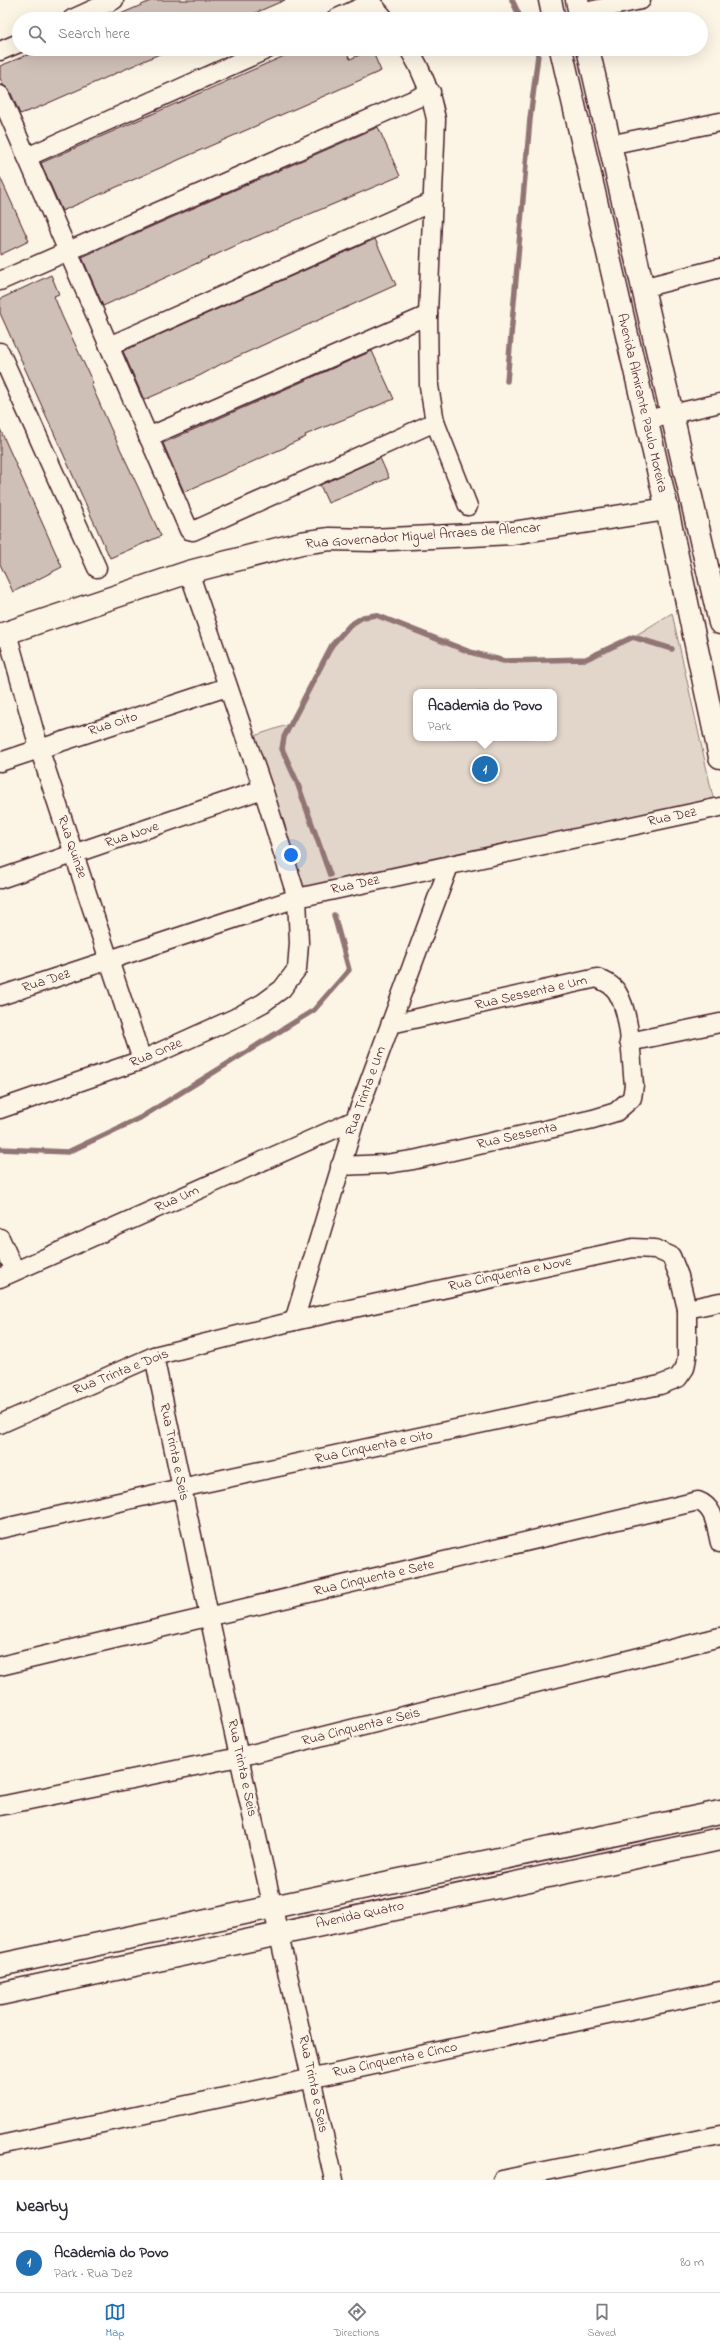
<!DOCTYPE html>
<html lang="en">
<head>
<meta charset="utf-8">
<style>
	body { margin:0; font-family:"Indie Flower",sans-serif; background:#f7f7f7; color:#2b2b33 }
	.you { position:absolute; left:291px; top:855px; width:14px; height:14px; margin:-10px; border:3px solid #fff; border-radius:50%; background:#1a73e8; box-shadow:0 0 0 6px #1a73e833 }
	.badge { display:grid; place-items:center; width:26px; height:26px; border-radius:50%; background:#1f6fb2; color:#fff; font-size:13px; font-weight:700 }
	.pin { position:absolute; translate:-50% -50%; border:2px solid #fff; box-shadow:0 1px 4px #0006 }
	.popup { position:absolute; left:413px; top:689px; width:144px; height:52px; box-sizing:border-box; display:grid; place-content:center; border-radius:8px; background:#fff; filter:drop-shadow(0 1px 3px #0005); font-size:13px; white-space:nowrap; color:#7c7c81 }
	.popup b { font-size:15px; color:#2b2b33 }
	.popup::after { content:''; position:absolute; left:50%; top:100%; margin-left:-8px; border:8px solid transparent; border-top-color:#fff }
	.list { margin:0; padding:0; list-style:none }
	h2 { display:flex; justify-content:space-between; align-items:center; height:52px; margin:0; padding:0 16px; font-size:17px }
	h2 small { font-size:13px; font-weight:400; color:#7c7c81 }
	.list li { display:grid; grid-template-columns:26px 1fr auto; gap:12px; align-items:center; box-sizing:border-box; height:60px; padding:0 16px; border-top:1px solid #e1e1e2 }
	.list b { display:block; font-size:15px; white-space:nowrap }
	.list p { margin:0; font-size:13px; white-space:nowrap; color:#7c7c81 }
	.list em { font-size:13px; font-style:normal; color:#7c7c81 }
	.icon { flex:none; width:22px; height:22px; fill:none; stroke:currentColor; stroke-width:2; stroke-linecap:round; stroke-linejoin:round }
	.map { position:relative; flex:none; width:720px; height:2180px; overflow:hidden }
	.search { position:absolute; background:#fff; box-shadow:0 4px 16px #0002; left:12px; right:12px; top:12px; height:44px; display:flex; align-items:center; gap:10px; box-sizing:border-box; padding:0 14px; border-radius:22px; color:#7c7c81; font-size:15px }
	.sheet { height:112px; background:#fff }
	nav { display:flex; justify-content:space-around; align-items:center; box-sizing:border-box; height:56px; border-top:1px solid #e1e1e2; background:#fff; font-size:11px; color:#7c7c81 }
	nav a { display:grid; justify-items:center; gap:2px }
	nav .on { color:#1f6fb2 }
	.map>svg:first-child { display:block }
	.green { fill:#e2d5ca; stroke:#967a7a; fill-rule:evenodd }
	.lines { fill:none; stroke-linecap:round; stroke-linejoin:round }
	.stream { stroke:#917474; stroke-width:5.5 }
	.building { fill:#cfc0b7; stroke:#4a1f2b }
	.street-casing { stroke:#4a1f2b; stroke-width:21 }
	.secondary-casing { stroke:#4a1f2b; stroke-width:25 }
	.street { stroke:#fcf5e5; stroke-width:18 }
	.secondary { stroke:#fcf5e5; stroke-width:22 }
	.labels { text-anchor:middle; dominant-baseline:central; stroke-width:4; stroke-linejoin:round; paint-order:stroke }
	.street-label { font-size:14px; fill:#4a1f2b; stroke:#fcf5e5 }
</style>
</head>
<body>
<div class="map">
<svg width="720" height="2180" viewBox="0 0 720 2180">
	<rect width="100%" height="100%" fill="#fcf5e5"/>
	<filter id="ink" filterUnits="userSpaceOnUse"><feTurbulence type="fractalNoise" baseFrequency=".025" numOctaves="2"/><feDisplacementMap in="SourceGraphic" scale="8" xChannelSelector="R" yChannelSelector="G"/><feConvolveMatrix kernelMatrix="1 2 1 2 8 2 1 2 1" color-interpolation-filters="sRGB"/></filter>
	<g filter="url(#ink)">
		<path class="green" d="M672 613 714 802 302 892 254 736 290 724C308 694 330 633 361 617 366 615 372 615 377 615L470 652 504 661 534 662 587 659 633 637ZM416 692H554V738H416Z"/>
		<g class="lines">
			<g class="stream">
				<path d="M512 0 521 19"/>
				<path d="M507 381 530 119 538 55 536 49"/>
				<path d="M330 875 297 782 282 749 284 737 332 645 350 625 363 617 376 615 470 652 504 661 586 659 633 637 672 649"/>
				<path d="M0 1149 68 1152 140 1118 314 1010 349 970 334 915"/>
			</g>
		</g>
		<g class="building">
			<path d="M153 0H285L241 19H109Z"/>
			<path d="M42 49H171L37 108 20 114 10 91 3 85 0 78V66Z"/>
			<path d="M300 49H346L350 59 372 50 381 71 62 211 41 163Z"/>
			<path d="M378 127 400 176 246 241 103 306 82 257Z"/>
			<path d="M0 177 29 241 0 255Z"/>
			<path d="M375 239 396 285 221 364 201 375 144 400 123 351Z"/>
			<path d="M51 275 59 294 54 296 62 316 93 383 91 384 110 427 161 536 110 558 0 313V299Z"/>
			<path d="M372 351 394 399 305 435 306 437 286 446V447L184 492 163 443Z"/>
			<path d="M0 429 62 567 13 592 0 564Z"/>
			<path d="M380 458 389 478 328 503 320 485Z"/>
		</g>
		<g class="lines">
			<defs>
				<g id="street">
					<path d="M369 0 385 19"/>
					<path d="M580 13 641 0"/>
					<path d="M72 19 114 0"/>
					<path d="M335 19 371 3"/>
					<path d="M409 49C423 72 431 93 436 119L428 315 429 386 435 422 468 506"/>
					<path d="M0 51 19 43"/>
					<path d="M0 95 189 530 193 531 435 422"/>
					<path d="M609 145 720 122"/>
					<path d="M27 157 268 49"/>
					<path d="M0 281 431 92"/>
					<path d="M642 288 720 268"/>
					<path d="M109 346 432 202"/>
					<path d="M0 352 97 568"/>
					<path d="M646 420 720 403"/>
					<path d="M148 437 428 315"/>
					<path d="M7 633 39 748 142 1060"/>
					<path d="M0 762 227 687"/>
					<path d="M0 879 263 789"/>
					<path d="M0 996 297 898 720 807"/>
					<path d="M629 1042 720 1023"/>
					<path d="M0 1109 142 1060 235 1018 263 1003 282 989 297 969 299 943 297 898 263 789 189 572"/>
					<path d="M340 1166 386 1164 413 1160 593 1119 616 1112 632 1098 634 1085C631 1059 631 1014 617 992 613 985 604 981 597 978L391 1024"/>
					<path d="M0 1238 15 1271"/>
					<path d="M0 1278 355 1120"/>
					<path d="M687 1309 720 1302"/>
					<path d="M294 1321 355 1120 449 866"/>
					<path d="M154 1356 239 1757 334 2180"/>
					<path d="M0 1424 154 1356 294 1321 633 1248 655 1249 671 1256 679 1276 687 1309V1357L685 1368 678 1378 660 1385 181 1488 0 1529"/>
					<path d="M0 1666 698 1501C715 1507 716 1527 720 1543"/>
					<path d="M0 1806 239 1757 720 1637"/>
					<path d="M0 2145 720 1991"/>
					<path d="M502 2180 720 2135"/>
				</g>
				<g id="secondary">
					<path d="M550 0 554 19"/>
					<path d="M577 0 581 19"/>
					<path d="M561 49 667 509 720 757"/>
					<path d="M588 49 720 623"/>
					<path d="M0 635 189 572 301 543 330 539 371 540 512 533 667 509"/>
					<path d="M0 1965 720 1812"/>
					<path d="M0 1994 720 1839"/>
				</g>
			</defs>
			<use href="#street" class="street-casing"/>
			<use href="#secondary" class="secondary-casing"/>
			<use href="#street" class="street"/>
			<use href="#secondary" class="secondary"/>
		</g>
	</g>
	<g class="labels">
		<g class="street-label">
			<text transform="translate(642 403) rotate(77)">Avenida Almirante Paulo Moreira</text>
			<text transform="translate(423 536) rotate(-4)">Rua Governador Miguel Arraes de Alencar</text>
			<text transform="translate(113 724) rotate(-18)">Rua Oito</text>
			<text transform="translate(672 817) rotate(-12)">Rua Dez</text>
			<text transform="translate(132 835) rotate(-19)">Rua Nove</text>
			<text transform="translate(72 847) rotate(71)">Rua Quinze</text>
			<text transform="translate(355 885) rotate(-12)">Rua Dez</text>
			<text transform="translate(46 981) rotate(-18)">Rua Dez</text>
			<text transform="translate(531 993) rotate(-13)">Rua Sessenta e Um</text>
			<text transform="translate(156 1053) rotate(-23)">Rua Onze</text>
			<text transform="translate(366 1091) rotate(-70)">Rua Trinta e Um</text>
			<text transform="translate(517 1136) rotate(-13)">Rua Sessenta</text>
			<text transform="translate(177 1199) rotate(-24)">Rua Um</text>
			<text transform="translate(510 1274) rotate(-12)">Rua Cinquenta e Nove</text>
			<text transform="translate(121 1372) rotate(-22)">Rua Trinta e Dois</text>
			<text transform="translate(374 1447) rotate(-12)">Rua Cinquenta e Oito</text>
			<text transform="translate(174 1452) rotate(78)">Rua Trinta e Seis</text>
			<text transform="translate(374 1578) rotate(-13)">Rua Cinquenta e Sete</text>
			<text transform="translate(361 1727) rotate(-14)">Rua Cinquenta e Seis</text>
			<text transform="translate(242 1768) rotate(78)">Rua Trinta e Seis</text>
			<text transform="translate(360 1915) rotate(-12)">Avenida Quatro</text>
			<text transform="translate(395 2060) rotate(-12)">Rua Cinquenta e Cinco</text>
			<text transform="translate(313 2084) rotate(78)">Rua Trinta e Seis</text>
		</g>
	</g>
</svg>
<div class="you"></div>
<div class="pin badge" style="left:485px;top:769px">1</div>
<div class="popup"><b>Academia do Povo</b>Park</div>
<div class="search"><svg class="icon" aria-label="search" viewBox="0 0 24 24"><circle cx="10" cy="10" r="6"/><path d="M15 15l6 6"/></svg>Search here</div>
</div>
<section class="sheet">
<h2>Nearby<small></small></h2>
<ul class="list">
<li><span class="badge">1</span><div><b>Academia do Povo</b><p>Park · Rua Dez</p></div><em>80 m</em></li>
</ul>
</section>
<nav>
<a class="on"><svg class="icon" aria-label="map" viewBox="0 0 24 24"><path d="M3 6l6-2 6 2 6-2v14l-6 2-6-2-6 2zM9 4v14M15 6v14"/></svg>Map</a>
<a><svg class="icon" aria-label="directions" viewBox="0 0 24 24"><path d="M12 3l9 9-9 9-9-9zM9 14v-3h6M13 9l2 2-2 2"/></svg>Directions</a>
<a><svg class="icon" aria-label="saved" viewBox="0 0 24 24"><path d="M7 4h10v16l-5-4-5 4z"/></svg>Saved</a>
</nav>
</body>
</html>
